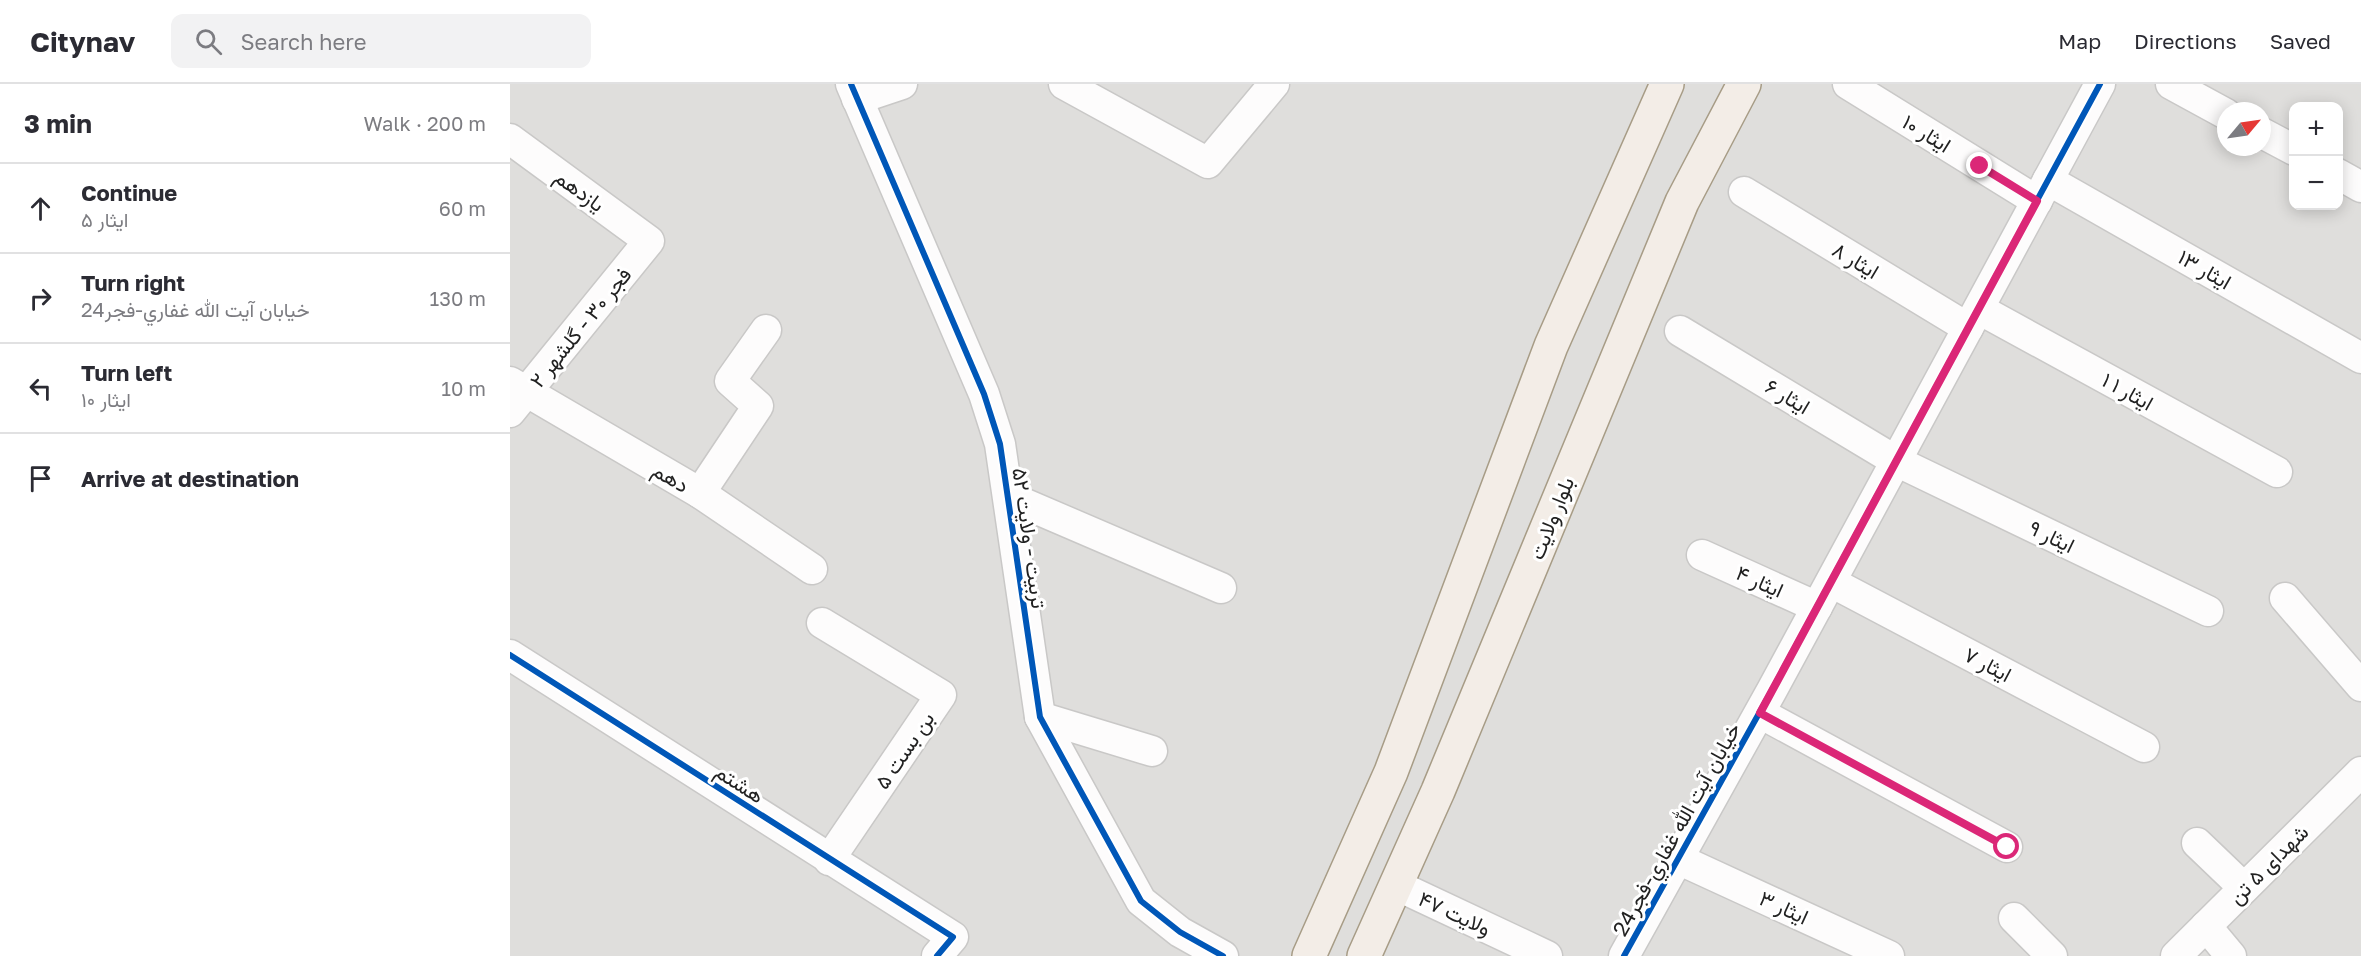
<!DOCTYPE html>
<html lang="en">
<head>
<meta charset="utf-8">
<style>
	body { margin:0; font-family:"Golos Text",Vazirmatn,sans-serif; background:#f2f2f3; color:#2b2b33 }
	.controls { position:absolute; right:18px; top:18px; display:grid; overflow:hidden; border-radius:12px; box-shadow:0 3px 15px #0003 }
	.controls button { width:54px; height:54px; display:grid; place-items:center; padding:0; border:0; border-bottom:2px solid #e1e1e2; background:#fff; color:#2b2b33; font:30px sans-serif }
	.compass { position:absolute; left:1707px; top:18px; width:54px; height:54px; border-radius:50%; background:#fff; box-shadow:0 3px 15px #0003; rotate:61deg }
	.stop { position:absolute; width:18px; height:18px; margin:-14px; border:4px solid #db2777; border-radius:50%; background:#fff }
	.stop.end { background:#db2777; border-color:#fff; box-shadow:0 2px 6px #0008 }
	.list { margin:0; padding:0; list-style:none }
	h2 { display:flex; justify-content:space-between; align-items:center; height:78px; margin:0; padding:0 24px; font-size:26px }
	h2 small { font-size:20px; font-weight:400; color:#7c7c81 }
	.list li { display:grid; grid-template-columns:39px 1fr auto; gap:18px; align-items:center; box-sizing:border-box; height:90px; padding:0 24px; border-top:2px solid #e1e1e2 }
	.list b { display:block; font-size:22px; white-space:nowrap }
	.list p { margin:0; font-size:20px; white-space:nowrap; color:#7c7c81 }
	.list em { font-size:20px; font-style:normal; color:#7c7c81 }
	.icon { flex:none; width:33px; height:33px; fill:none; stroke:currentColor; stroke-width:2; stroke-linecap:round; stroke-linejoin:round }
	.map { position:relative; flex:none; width:1851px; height:872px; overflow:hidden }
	header { display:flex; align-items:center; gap:36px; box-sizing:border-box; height:84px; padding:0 30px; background:#fff; border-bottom:2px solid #e1e1e2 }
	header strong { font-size:28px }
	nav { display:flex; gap:33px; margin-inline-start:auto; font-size:21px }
	.search { width:420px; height:54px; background:#f2f2f3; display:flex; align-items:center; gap:15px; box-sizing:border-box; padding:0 21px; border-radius:12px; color:#7c7c81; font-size:22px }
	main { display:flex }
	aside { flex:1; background:#fff }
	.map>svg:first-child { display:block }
	.residential { fill:#dfdedc; fill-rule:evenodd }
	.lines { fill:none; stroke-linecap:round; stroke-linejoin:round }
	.minor-casing { stroke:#c9c8c7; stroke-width:33 }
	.primary-casing { stroke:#a79c86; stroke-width:36 }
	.minor { stroke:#fdfcfc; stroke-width:30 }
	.primary { stroke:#f3ede7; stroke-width:33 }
	.cycleway-casing { stroke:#fff; stroke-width:10 }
	.cycleway { stroke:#0057b8; stroke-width:6 }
	.route { stroke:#db2777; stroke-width:8 }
	.labels { text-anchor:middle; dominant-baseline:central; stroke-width:6; stroke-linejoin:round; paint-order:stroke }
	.street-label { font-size:21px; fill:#222; stroke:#fff }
</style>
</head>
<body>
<header>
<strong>Citynav</strong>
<div class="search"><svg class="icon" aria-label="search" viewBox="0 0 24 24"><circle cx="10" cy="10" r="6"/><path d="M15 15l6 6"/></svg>Search here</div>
<nav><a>Map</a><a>Directions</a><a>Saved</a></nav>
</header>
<main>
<aside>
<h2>3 min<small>Walk · 200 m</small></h2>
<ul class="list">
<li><svg class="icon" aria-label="ahead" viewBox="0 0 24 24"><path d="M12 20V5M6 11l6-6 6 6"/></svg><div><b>Continue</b><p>ایثار ۵</p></div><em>60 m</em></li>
<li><svg class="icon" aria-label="right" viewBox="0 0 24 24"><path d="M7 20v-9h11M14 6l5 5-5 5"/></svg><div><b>Turn right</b><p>خيابان آيت الله غفاري-فجر24</p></div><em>130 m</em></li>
<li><svg class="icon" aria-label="left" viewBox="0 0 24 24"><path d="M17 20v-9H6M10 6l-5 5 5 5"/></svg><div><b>Turn left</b><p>ایثار ۱۰</p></div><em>10 m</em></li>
<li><svg class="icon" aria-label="arrive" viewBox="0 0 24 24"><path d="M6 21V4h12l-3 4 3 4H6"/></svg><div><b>Arrive at destination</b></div></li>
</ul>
</aside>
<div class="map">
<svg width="1851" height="872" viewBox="0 0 1851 872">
	<rect width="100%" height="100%" fill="#f0eeeb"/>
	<path class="residential" d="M0 0H1851V872H0ZM1784 22H1828V122H1784ZM1716 27H1752V63H1716Z"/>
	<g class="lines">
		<defs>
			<g id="minor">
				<path d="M341 0 474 310 490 360 530 633 631 817 670 848 713 872"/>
				<path d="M554 0 698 79 764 0"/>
				<path d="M1338 0 1527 117"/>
				<path d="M1661 0 1716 30"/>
				<path d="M347 15 392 0"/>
				<path d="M1752 49 1784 66"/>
				<path d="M0 55 139 157 0 328"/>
				<path d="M1828 90 1851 103"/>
				<path d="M1538 96 1851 274"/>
				<path d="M1234 108 1458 244"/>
				<path d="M1469 225 1767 388"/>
				<path d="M1170 247 1386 377 1698 527"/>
				<path d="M0 298 190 409 302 485"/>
				<path d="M190 409 248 322 220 297 256 246"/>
				<path d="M499 413 711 504"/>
				<path d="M1192 471 1307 523"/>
				<path d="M1321 498 1634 663"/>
				<path d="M1775 514 1851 602"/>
				<path d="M312 539 431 611 319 776"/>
				<path d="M0 571 443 853 427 872"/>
				<path d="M1250 629 1497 763"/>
				<path d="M530 633 642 667"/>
				<path d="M1687 759 1734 804"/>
				<path d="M1168 775 1379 872"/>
				<path d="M886 801 1037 872"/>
				<path d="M1504 834 1542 872"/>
				<path d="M1696 842 1721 872"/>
				<path d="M1114 872 1262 606 1590 0"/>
				<path d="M1666 872 1851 688"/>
			</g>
			<g id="primary">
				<path d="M799 872 881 688 1041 262 1157 0"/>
				<path d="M854 872 928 707 1172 118 1234 0"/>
			</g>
		</defs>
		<use href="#minor" class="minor-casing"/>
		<use href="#primary" class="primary-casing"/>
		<use href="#minor" class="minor"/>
		<use href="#primary" class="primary"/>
		<defs>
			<g id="cycleway">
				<path d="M341 0 474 310 490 360 530 633 631 817 670 848 713 872"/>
				<path d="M0 571 443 853 427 872"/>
				<path d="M1114 872 1262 606 1590 0"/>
			</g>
		</defs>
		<use href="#cycleway" class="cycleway-casing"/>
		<use href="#cycleway" class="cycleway"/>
	</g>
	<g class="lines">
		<path class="route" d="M1470 82 1527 117 1250 629 1497 763"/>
	</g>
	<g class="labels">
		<g class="street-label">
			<text transform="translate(1417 49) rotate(32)">ایثار ۱۰</text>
			<text transform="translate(70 106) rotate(36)">یازدهم</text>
			<text transform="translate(1346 176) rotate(31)">ایثار ۸</text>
			<text transform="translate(1695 185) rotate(30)">ایثار ۱۳</text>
			<text transform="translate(70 243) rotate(-51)">فجر ۳۰ - گلشهر ۲</text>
			<text transform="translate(1618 307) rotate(29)">ایثار ۱ ۱</text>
			<text transform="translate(1278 312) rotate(31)">ایثار ۶</text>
			<text transform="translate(161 393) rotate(30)">دهم</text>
			<text transform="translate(1041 434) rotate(-68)">بلوار ولایت</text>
			<text transform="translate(1542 452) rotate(26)">ایثار ۹</text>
			<text transform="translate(520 454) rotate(82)">تربیت - ولایت ۵۲</text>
			<text transform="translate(1250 497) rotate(24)">ایثار ۴</text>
			<text transform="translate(1478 580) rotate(28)">ایثار ۷</text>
			<text transform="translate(394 666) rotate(-56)">بن بست ۵</text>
			<text transform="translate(230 699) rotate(33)">هشتم</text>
			<text transform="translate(1166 745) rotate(-61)">خيابان آيت الله غفاري-فجر24</text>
			<text transform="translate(1758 780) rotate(-45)">شهدای ۵ تن</text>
			<text transform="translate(1274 823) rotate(25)">ایثار ۳</text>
			<text transform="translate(945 829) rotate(25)">ولایت ۴۷</text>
		</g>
	</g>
</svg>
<div class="controls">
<button>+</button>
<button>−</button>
</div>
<svg class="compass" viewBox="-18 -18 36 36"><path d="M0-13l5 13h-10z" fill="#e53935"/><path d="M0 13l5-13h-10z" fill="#7c7c81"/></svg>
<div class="stop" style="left:1497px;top:763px"></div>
<div class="stop end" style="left:1470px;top:82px"></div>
</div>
</main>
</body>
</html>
